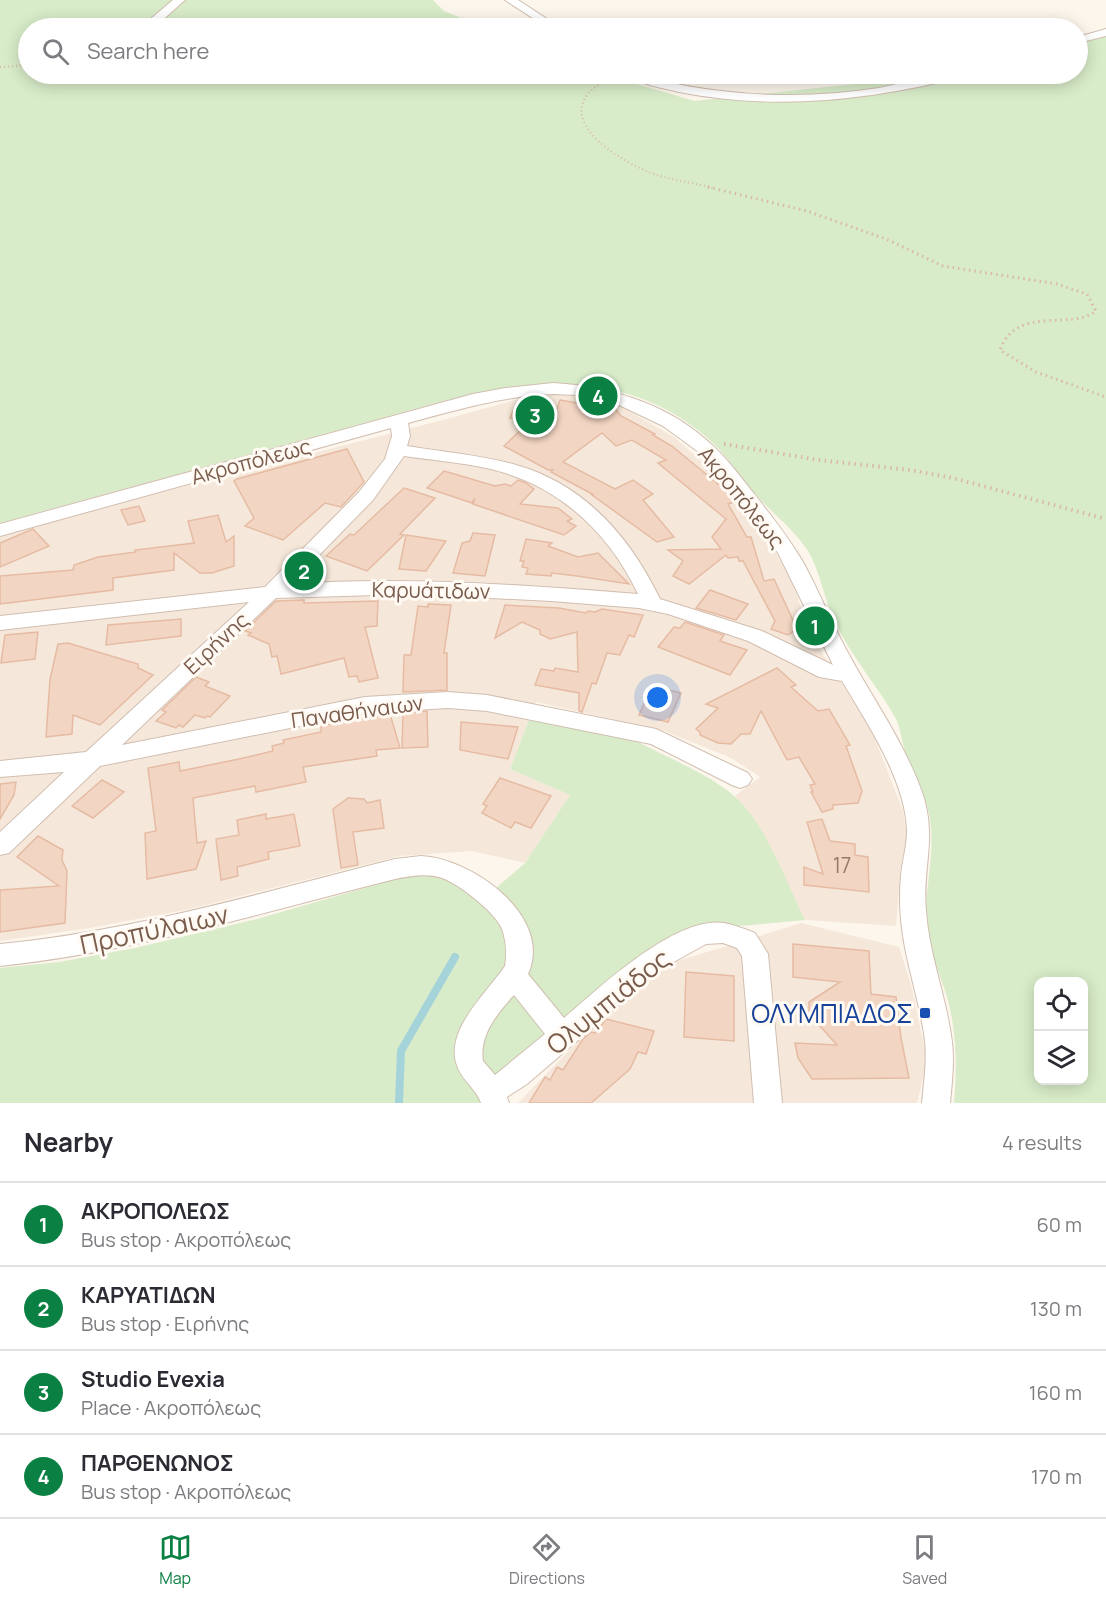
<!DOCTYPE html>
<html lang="en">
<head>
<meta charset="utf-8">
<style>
	body { margin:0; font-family:Manrope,sans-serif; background:#f7f7f7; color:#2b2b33 }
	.controls { position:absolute; right:18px; bottom:18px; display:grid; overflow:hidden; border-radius:12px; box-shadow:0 3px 15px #0003 }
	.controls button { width:54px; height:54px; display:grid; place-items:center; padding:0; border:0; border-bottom:2px solid #e1e1e2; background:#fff; color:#2b2b33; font:30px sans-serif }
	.you { position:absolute; left:658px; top:698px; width:21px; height:21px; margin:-15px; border:4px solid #fff; border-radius:50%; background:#1a73e8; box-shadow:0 0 0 9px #1a73e833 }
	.badge { display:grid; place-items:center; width:39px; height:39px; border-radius:50%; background:#0b8043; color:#fff; font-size:20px; font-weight:700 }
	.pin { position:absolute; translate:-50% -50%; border:3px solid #fff; box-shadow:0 2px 6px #0006 }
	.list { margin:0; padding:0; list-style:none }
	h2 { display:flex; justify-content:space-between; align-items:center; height:78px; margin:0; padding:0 24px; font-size:26px }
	h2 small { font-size:20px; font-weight:400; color:#7c7c81 }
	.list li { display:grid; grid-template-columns:39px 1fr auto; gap:18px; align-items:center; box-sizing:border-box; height:84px; padding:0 24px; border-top:2px solid #e1e1e2 }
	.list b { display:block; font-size:22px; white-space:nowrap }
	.list p { margin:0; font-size:20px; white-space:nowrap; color:#7c7c81 }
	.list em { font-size:20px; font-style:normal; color:#7c7c81 }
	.icon { flex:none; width:33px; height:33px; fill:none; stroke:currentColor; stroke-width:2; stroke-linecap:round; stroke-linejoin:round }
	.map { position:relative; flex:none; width:1106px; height:1103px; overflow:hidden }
	.search { position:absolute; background:#fff; box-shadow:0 3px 15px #0003; left:18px; right:18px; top:18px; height:66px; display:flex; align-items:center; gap:15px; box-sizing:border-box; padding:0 21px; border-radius:33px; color:#7c7c81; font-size:22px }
	.sheet { height:414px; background:#fff }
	nav { display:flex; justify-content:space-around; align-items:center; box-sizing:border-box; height:84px; border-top:2px solid #e1e1e2; background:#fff; font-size:16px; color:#7c7c81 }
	nav a { display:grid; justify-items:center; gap:3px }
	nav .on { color:#0b8043 }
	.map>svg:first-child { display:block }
	.residential { fill:#f5e8da }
	.green { fill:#d8ecc9; fill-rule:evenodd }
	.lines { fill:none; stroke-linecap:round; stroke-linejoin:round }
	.stream { stroke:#a5d3da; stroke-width:8 }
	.building { fill:#f3d5c3; stroke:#e6bba3; stroke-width:1.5 }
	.minor-casing { stroke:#d1beb0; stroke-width:2 }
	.path-far2 { stroke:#d9b8a5; stroke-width:2; stroke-dasharray:1 3; stroke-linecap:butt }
	.path-far1 { stroke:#d9b8a5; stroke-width:3; stroke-dasharray:1.5 4; stroke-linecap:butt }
	.path { stroke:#d9b8a5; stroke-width:4; stroke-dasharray:1.5 4.5; stroke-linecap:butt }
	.minor { fill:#fff; fill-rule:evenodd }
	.transit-dot { fill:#1a4fb4; stroke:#fffaf3; stroke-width:2 }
	.labels { text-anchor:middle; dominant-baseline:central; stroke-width:6; stroke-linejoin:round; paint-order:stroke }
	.street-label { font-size:21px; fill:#7a5c4d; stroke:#fffaf3 }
	.near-number-label { font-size:21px; fill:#987a6a }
	.near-street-label { font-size:26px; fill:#7a5c4d; stroke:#fffaf3 }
	.near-transit-label { font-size:26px; fill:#164399; stroke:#fffaf3; text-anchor:end }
</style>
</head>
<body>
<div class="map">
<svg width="1106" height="1103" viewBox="0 0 1106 1103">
	<rect width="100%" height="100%" fill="#fdf6ec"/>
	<g class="residential">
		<path d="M575 393 622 407 674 437 721 478 741 503 777 555 794 587 808 628 822 653 872 731 903 811 907 835 901 864 896 926 805 920 760 828 735 796 760 777 731 758 662 730 536 702 510 769 570 795 525 863 472 851 400 856 190 909 90 928 0 941V537L21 528 443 420 537 394Z"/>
		<path d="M801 923 899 947 912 988 925 1052V1070L917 1103H518L630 988 658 967Z"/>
	</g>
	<g class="green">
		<path d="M0 0H433L444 11 486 28H28V74H604L694 101 951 74H1078V42L1106 34V1103H954C957 1066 957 1032 947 997 941 977 932 958 928 938 920 894 940 850 927 806 921 788 913 771 906 754 902 743 901 730 896 719 878 686 852 658 836 624 824 601 820 568 806 548 792 528 770 511 753 492 739 477 730 459 715 445 635 369 538 378 440 402L0 523ZM1038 981H1084V1080H1038Z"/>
		<path d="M529 720 634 737 636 741C666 757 707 773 733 795 766 823 786 882 805 920L696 930 484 1103H0V968L59 962 135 948 257 919 410 875H441L460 885 480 902 525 863 570 795 510 769Z"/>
	</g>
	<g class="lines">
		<path class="stream" d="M399 1103 401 1051 455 957"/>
	</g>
	<g class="building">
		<path d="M560 400 616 410 621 416 655 434 653 435 672 446 724 489 734 502 728 504 747 537H751L764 581 774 579 797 629 788 635 771 629 775 621 743 561H739L738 557 728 558 726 555 689 584 673 576 683 561 668 550 721 549 712 537 726 519 658 463 666 460 632 440 616 446 602 433 563 462 615 489 633 480 653 494 643 500 674 537 657 542 592 495H594L551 472 553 470H548L504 446 530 421 510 418 516 404 557 409Z"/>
		<path d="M347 449 364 482 341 507 325 503 283 540 245 526 254 518 234 481 237 479Z"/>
		<path d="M444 471 495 486 505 484 511 486 518 480 526 483 534 489 520 504 558 508 572 519 567 521 576 526 564 535 473 504 475 498 472 503 427 488Z"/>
		<path d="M404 488 435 498 400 534 404 535 367 571 326 556 350 534 354 535Z"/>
		<path d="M139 506 145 521 128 525 121 510Z"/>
		<path d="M218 515 226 542 234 536V566L212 573H200L174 553V570L113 578V590L0 604V576L73 570 74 565 98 557 136 552 135 550 194 543 188 521Z"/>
		<path d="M33 529 49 546 0 567V543Z"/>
		<path d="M473 533 495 535 485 576 453 573 462 543 470 541Z"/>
		<path d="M406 535 446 541 426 571 399 569Z"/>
		<path d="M526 539 552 543 548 546 578 557 598 553 629 584 577 576 552 573 551 576 526 574 528 568 522 567 524 561H520Z"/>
		<path d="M710 590 748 604 736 620 696 608Z"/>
		<path d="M304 600V603L378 601 377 626 365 627 378 678 359 682 357 676 349 677 344 658 281 674 277 656 272 657 269 644 248 635 251 633 245 631 276 601Z"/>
		<path d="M428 604 451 605 444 653H447V690L403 692 404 655H411L418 606 428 607Z"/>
		<path d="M505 605 559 608 586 613 588 611 595 612 602 609 643 615 634 637 629 635 620 655 607 653 596 684 592 683 582 712 579 711V693L535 685 541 669 554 671 555 668 578 672 577 632 550 639 540 634V630L522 622 495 638Z"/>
		<path d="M181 619V636L106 645 108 625Z"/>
		<path d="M685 622 724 635 720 641 747 650 730 675 658 647 674 627 680 628Z"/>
		<path d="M38 632 35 659 1 663 5 635Z"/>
		<path d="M68 643 138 664V668L153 675 100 725 73 715 72 734 46 737 50 679 58 644Z"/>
		<path d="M777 668 796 685 791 687 818 711 829 709 850 745 846 746 862 791 858 803 833 805V809L822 812 811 792H813L810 785 815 784 799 757 787 760 761 711 750 734H741L731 744 718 743 700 735V732L696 729 718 708 706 704Z"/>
		<path d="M196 677 209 682 205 686 230 696 210 717 207 716 205 718 195 715 183 727 179 725 176 728 156 721 166 712 162 710Z"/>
		<path d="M652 686 681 693 668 722 639 715Z"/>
		<path d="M427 711 428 747 402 748 403 713Z"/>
		<path d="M390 714 400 748 376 750 377 756 303 767 306 782 256 792 255 786 193 798 197 843 206 841 196 869 147 879 145 833 156 831 148 768 179 762 180 771 239 759 273 751 272 746 284 743 283 740 321 732V726Z"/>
		<path d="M461 722 518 727 508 759 460 750Z"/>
		<path d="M500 778 551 796 531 828 515 822 511 828 482 813 487 806 483 804Z"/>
		<path d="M102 780 124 792 93 818 72 806Z"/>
		<path d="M16 782 14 795 0 819V784Z"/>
		<path d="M348 798 364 799 367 803 380 800 384 828 353 832 358 865 341 868 333 809Z"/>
		<path d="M266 814V819L294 814 300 846 268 852 269 859 237 867 238 876 221 880 216 839 239 835 237 820Z"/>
		<path d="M822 819 830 841 855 844V855L868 857 869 892 804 885V867L823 874 807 822Z"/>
		<path d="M38 836 63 850 62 860 67 871 65 923 0 932V890L59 886 17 857Z"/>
		<path d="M793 944 869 951 871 994 896 997 901 1038 909 1078 812 1079 798 1058 795 1043 837 1045 809 1014V1002L840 982 793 977Z"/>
		<path d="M686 972 734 976V1041L684 1037Z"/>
		<path d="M606 1019 654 1031 646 1054 638 1052 630 1069 591 1103H529L545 1077 550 1080 557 1067 563 1070 583 1039 591 1032 595 1033Z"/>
	</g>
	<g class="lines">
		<defs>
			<g id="minor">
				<path d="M173 0H185L157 25 159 28H149L145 24 147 22Z"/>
				<path d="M505 0H518L561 28H548Z"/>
				<path d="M1106 29V36L1078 43V37Z"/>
				<path d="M628 74C644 72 657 79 672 83 695 88 718 91 741 93 787 97 834 95 879 88 907 83 937 71 965 74L963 77C869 100 776 111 679 92 664 88 639 85 628 74Z"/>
				<path d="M553 383C606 386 663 402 704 438 724 454 739 475 755 495 772 517 789 538 803 562 819 591 831 622 847 651 872 698 905 743 923 795 937 840 922 867 926 911 929 954 945 993 951 1035 955 1058 952 1081 950 1103H922C924 1080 928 1057 924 1034 919 1001 908 969 903 936 900 916 899 896 901 876 902 861 907 847 907 831 906 781 867 723 842 681L819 677 748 641 668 614 639 608 551 601 411 594 276 598 122 745 365 697 448 692 487 695 656 729 748 773 752 779 748 785 740 788 732 785 651 744 487 711 448 708 365 713 100 766 9 853 0 855V832L64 772 0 777V761L86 752 249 602 0 630V616L265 587 359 492 385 459 392 436 391 428 0 536V524L473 394 505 388ZM553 394 577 395 617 404 663 426 700 453 735 495 778 553 833 665 762 631 660 599C630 537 584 484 516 465 481 455 443 452 407 446L410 436 408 423C456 410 503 396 553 394ZM404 456C437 461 473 463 505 473 566 492 611 537 638 594 523 585 406 576 291 584L373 500Z"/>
				<path d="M421 856C471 858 554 916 528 974L564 1018C599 988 676 915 724 923 734 925 745 929 755 933L768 954 782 1103H754L742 956 737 948 723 943 706 944 661 969 527 1084 507 1097 509 1103H481C477 1090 463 1081 458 1068 442 1032 487 993 505 966 507 954 506 940 502 929 495 912 459 884 442 878 427 873 410 876 395 879 264 912 135 952 0 966V944C134 931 264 892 395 859ZM514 995 545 1034 495 1075 483 1061C479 1035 497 1014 514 995Z"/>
			</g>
		</defs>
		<use href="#minor" class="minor-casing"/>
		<g class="path-far2">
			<path d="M124 28 137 23"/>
			<path d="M0 67 28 65"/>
			<path d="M620 74C610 79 596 84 588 94 561 127 625 163 651 173 671 180 694 183 714 188"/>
		</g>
		<path class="path-far1" d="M708 187 807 211 886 239 943 266 1057 284 1087 294 1096 311C1072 331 1017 304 1000 350L1036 372 1106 397"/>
		<path class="path" d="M724 444 819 460 910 470 953 478 1106 519"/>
		<use href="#minor" class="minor"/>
	</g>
	<rect class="transit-dot" x="919" y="1007" width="12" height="12" rx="3"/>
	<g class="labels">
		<g class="street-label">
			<text transform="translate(251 461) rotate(-15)">Ακροπόλεως</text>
			<text transform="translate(742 497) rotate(51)">Ακροπόλεως</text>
			<text transform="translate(431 590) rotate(1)">Καρυάτιδων</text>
			<text transform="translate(216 643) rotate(-43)">Ειρήνης</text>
			<text transform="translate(357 711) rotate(-8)">Παναθήναιων</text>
		</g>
		<g class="near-number-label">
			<text x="842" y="865">17</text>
		</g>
		<g class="near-street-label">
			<text transform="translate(154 929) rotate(-12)">Προπύλαιων</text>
			<text transform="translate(608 1001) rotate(-39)">Ολυμπιάδος</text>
		</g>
		<g class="near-transit-label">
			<text x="913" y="1013">ΟΛΥΜΠΙΑΔΟΣ</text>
		</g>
	</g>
</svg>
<div class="controls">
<button><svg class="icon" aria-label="locate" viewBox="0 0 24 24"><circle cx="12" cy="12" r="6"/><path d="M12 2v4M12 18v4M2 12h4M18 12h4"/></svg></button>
<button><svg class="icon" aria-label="layers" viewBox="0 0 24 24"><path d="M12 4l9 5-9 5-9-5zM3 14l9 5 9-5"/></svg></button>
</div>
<div class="you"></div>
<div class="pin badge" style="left:815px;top:626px">1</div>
<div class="pin badge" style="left:304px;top:571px">2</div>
<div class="pin badge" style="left:535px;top:415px">3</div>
<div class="pin badge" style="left:598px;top:396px">4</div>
<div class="search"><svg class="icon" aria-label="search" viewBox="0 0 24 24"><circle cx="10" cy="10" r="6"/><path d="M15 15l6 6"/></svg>Search here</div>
</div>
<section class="sheet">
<h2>Nearby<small>4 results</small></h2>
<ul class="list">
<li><span class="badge">1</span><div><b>ΑΚΡΟΠΟΛΕΩΣ</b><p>Bus stop · Ακροπόλεως</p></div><em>60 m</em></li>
<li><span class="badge">2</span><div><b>ΚΑΡΥΑΤΙΔΩΝ</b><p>Bus stop · Ειρήνης</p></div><em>130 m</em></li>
<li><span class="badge">3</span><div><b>Studio Evexia</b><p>Place · Ακροπόλεως</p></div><em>160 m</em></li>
<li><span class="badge">4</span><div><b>ΠΑΡΘΕΝΩΝΟΣ</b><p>Bus stop · Ακροπόλεως</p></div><em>170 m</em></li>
</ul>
</section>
<nav>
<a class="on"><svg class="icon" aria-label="map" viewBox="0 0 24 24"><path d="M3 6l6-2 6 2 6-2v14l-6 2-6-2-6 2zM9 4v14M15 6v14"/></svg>Map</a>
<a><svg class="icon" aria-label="directions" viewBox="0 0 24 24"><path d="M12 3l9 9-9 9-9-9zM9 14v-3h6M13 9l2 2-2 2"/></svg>Directions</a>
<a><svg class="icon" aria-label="saved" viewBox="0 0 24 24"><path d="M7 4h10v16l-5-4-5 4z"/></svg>Saved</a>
</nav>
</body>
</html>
